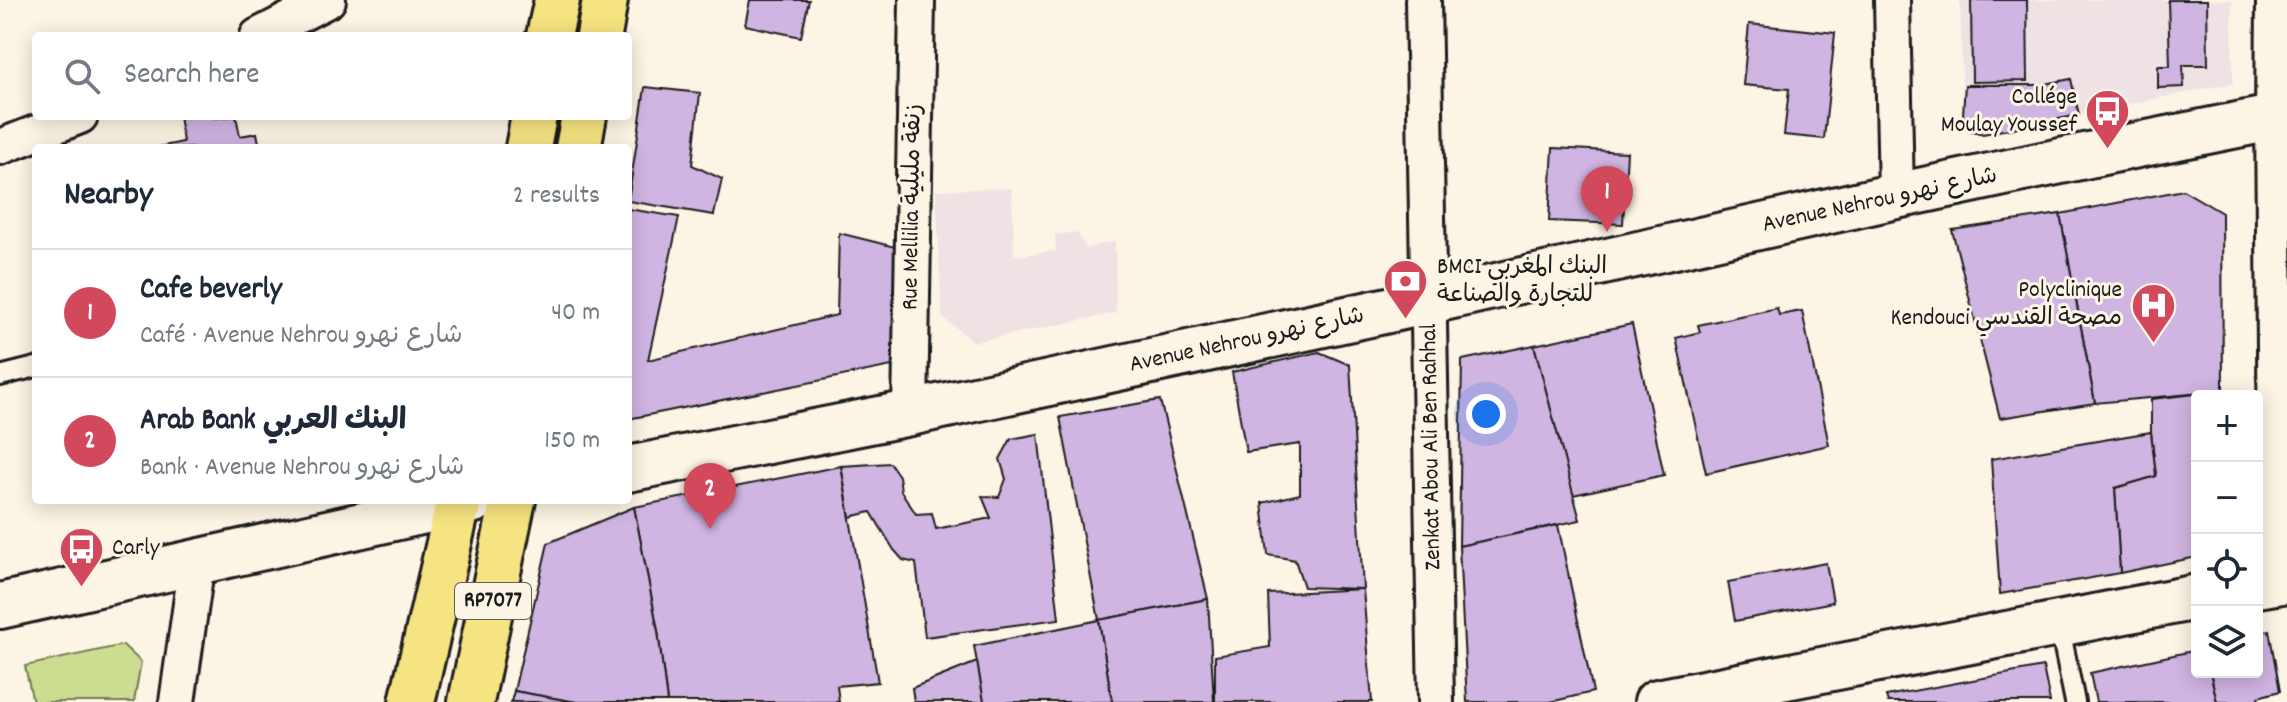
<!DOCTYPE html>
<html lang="en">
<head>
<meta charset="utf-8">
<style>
	body { margin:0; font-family:Dekko,"Playpen Sans Arabic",sans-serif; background:#f6f6f7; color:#1f2937 }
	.controls { position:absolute; right:24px; bottom:24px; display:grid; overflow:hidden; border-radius:8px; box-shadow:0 4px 20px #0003 }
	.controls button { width:72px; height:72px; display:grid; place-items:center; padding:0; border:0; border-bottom:2px solid #e0e1e3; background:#fff; color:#1f2937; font:40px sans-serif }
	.you { position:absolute; left:1486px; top:414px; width:28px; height:28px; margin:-20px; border:6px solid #fff; border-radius:50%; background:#1a73e8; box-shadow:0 0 0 12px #1a73e833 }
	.badge { display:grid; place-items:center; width:52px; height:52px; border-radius:50%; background:#d1495b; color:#fff; font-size:26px; font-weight:700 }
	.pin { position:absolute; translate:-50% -66px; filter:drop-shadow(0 2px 4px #0008) }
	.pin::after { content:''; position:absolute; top:42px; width:28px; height:24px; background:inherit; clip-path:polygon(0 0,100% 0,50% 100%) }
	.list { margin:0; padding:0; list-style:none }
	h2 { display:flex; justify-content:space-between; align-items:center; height:104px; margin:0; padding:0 32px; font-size:34px }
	h2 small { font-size:26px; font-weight:400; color:#747a83 }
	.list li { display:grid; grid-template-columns:52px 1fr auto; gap:24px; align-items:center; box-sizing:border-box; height:128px; padding:0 32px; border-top:2px solid #e0e1e3 }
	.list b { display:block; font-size:30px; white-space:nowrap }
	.list p { margin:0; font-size:26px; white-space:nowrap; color:#747a83 }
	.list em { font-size:26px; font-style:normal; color:#747a83 }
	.icon { flex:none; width:44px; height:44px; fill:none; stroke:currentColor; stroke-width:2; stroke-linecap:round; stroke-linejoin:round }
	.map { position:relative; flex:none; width:2287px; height:702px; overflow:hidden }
	.search { position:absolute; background:#fff; box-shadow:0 4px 20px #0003; left:32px; top:32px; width:600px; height:88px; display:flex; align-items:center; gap:20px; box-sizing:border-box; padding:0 28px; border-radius:8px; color:#747a83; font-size:30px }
	.panel { position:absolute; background:#fff; box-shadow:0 4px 20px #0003; left:32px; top:144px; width:600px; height:360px; border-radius:8px }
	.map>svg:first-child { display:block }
	.built { fill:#efe2e4 }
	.green { fill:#ccdc90; stroke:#747c56; stroke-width:2 }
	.building { fill:#d0b4e2; stroke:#1c1c1c; stroke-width:2 }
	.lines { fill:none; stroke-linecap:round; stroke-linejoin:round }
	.lane-casing { stroke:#1c1c1c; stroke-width:24 }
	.street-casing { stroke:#1c1c1c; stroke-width:40 }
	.secondary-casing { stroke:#1c1c1c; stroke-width:50 }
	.primary-casing { stroke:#1c1c1c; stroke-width:50 }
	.lane { stroke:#fcf5e5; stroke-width:18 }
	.street { stroke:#fcf5e5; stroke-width:34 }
	.secondary { stroke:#fcf5e5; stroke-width:44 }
	.primary { stroke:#f6e381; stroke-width:44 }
	.labels { text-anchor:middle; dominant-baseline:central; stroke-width:6; stroke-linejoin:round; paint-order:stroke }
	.shield { fill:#fcf5e5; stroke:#5f5d58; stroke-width:2 }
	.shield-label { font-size:22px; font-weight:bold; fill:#1c1c1c }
	.poi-label { font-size:24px; fill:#1c1c1c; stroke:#fcf5e5; text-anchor:end }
	.street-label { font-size:24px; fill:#1c1c1c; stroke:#fcf5e5 }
</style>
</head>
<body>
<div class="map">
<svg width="2287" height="702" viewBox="0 0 2287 702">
	<rect width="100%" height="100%" fill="#fcf5e5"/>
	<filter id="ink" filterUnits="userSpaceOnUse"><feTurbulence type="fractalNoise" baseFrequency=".0125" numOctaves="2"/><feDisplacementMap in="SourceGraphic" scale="16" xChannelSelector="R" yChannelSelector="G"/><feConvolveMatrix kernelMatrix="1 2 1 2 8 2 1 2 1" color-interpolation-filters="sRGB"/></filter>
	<g filter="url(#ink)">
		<g class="built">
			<path d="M1960 0H2232L2233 83 1983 134 1968 130 1963 114Z"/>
			<path d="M1012 188 1014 256 1056 251 1055 235 1077 232 1086 248 1115 241 1116 313 974 342 942 317 936 190Z"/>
		</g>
		<path class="green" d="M123 645 141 662 134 702H33L25 666Z"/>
		<g class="building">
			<path d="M750 0H809L801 37 745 25Z"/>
			<path d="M1971 0H2027L2028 81 1972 82Z"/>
			<path d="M2168 0H2207L2208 65H2183L2184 87 2158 88V66H2170Z"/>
			<path d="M1749 24 1835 33 1824 139 1784 135 1789 89 1743 85Z"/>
			<path d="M2071 79 2079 115 1983 134 1968 130 1963 114 1965 85H2040Z"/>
			<path d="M645 87 700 93 692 165 722 179 714 215 628 201Z"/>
			<path d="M179 116H214L215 118 236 116 240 136 257 133 260 148H154L183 142Z"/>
			<path d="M1553 148 1627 152 1623 224 1549 221Z"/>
			<path d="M2183 190 2222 213 2223 391 2095 403 2060 214Z"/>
			<path d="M628 209 679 217 648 360 837 315 839 233 899 248 897 365 628 419Z"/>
			<path d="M2060 214 2095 403 2000 418 1952 230Z"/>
			<path d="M1777 308 1779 315 1802 311 1829 445 1706 473 1676 338 1700 332 1698 325Z"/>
			<path d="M1632 324 1664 475 1573 495 1534 345Z"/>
			<path d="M1534 345 1580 520 1459 546 1462 360Z"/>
			<path d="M1319 352 1350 365 1363 589 1304 587 1295 560 1268 555 1262 503 1300 494V444L1246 452 1232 372Z"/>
			<path d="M2223 391V396H2197V557L2120 573 2115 488 2156 476 2151 432V399Z"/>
			<path d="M1160 400 1208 599 1099 620 1060 417Z"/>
			<path d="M2151 432 2156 476 2115 488 2120 573 2000 594 1991 459Z"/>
			<path d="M1038 434 1059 619 925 637 916 563 903 560 894 550 871 512 850 517 841 466 890 463 899 476 901 491 916 514 932 513 936 529 991 518 982 496 999 497 1006 479 1000 459 1011 439Z"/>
			<path d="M841 466 878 682 837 686 839 702H667L658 631 634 507Z"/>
			<path d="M634 507 658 631 667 702H576L514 691 548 543Z"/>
			<path d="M1558 525 1593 692 1550 702H1467L1459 546Z"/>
			<path d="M1826 563 1833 602 1735 621 1728 582Z"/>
			<path d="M1363 589 1372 702H1215V656L1270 647 1268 594Z"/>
			<path d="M1208 599 1214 702H1112L1099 620Z"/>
			<path d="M1099 620 1112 702H984L974 646Z"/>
			<path d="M2269 630 2280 691 2258 697 2259 702H2217L2210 672H2257V634Z"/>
			<path d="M2197 650V672H2210L2217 702H2096L2090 673Z"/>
			<path d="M977 662 984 702H914L912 688Z"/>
			<path d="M2043 667 2050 702H1888L1886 696Z"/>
			<path d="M514 691 576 702H511Z"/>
		</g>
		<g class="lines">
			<defs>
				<g id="lane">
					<path d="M0 376 36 367"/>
					<path d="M2059 623 2075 702"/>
				</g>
				<g id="street">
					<path d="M1423 0 1436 702"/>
					<path d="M1892 0 1896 196"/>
					<path d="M2274 0 2273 118 2277 581"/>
					<path d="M258 36 328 0"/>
					<path d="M0 147 80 116"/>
					<path d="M910 413 917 0"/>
					<path d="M177 702 197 562"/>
				</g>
				<g id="secondary">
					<path d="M628 469 910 413 1430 301 1896 196 2108 151 2287 115"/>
					<path d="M2257 585 2287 580"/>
					<path d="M0 606 474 500"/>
					<path d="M1657 702 2197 597"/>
				</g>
				<g id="primary">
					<path d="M549 36 557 0"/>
					<path d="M599 36 605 0"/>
					<path d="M528 148 534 116"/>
					<path d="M578 148 584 116"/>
					<path d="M412 702 459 500"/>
					<path d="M471 702 513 500"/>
				</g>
			</defs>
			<use href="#lane" class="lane-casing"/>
			<use href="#street" class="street-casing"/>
			<use href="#secondary" class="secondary-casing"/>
			<use href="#primary" class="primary-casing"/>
			<use href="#lane" class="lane"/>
			<use href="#street" class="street"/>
			<use href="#secondary" class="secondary"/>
			<use href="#primary" class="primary"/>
		</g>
	</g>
	<defs>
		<symbol id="bus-pin" viewBox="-11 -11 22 30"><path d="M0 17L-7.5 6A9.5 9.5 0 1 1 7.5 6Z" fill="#d1495b" stroke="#fcf5e5"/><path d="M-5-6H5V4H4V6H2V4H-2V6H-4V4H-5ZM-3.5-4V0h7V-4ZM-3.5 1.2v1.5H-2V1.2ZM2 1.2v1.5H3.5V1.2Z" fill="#fff"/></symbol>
		<symbol id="bank-pin" viewBox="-11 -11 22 30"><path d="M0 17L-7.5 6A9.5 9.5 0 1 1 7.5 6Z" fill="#d1495b" stroke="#fcf5e5"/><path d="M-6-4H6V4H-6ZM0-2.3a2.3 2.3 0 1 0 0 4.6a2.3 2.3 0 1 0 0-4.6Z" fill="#fff"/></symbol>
		<symbol id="hospital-pin" viewBox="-11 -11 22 30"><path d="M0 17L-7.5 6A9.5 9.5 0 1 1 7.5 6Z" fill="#d1495b" stroke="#fcf5e5"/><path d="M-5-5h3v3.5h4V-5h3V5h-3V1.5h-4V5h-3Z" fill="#fff"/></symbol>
	</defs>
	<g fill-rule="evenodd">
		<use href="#bus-pin" x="2082" y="86" width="51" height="69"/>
		<use href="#bank-pin" x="1380" y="256" width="51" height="69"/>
		<use href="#hospital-pin" x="2128" y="280" width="51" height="69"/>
		<use href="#bus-pin" x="56" y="524" width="51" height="69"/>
	</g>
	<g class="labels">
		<rect class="shield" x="455" y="583" width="76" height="36" rx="6"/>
		<g class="shield-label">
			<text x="493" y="601">RP7077</text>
		</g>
		<g class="poi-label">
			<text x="2077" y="98">Collége<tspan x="2077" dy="28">Moulay Youssef</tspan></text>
			<text x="1437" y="268" text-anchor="start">BMCI البنك المغربي<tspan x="1437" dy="28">للتجارة والصناعة</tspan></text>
			<text x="2122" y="291">Polyclinique<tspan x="2122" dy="28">Kendouci مصحة القندسي</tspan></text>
			<text x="112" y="549" text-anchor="start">Carly</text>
		</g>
		<g class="street-label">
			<text transform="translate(1880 201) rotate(-12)">Avenue Nehrou شارع نهرو</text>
			<text transform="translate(913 207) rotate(-89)">Rue Mellilia زنقة مليلية</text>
			<text transform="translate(1247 341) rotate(-12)">Avenue Nehrou شارع نهرو</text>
			<text transform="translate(1432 447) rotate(-91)">Zenkat Abou Ali Ben Rahhal</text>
		</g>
	</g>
</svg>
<div class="controls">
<button>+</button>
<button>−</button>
<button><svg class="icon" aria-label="locate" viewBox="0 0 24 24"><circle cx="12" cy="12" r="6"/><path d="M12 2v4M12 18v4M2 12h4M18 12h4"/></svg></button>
<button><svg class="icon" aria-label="layers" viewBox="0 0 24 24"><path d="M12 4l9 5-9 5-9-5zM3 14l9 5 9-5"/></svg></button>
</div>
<div class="you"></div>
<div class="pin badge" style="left:1607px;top:232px">1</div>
<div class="pin badge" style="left:710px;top:529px">2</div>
<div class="search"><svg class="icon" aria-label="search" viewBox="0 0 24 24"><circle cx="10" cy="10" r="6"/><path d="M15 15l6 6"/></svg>Search here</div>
<section class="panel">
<h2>Nearby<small>2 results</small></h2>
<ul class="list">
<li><span class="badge">1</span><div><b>Cafe beverly</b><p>Café · Avenue Nehrou شارع نهرو</p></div><em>40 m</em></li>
<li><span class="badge">2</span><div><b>Arab Bank البنك العربي</b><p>Bank · Avenue Nehrou شارع نهرو</p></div><em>150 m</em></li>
</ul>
</section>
</div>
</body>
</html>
